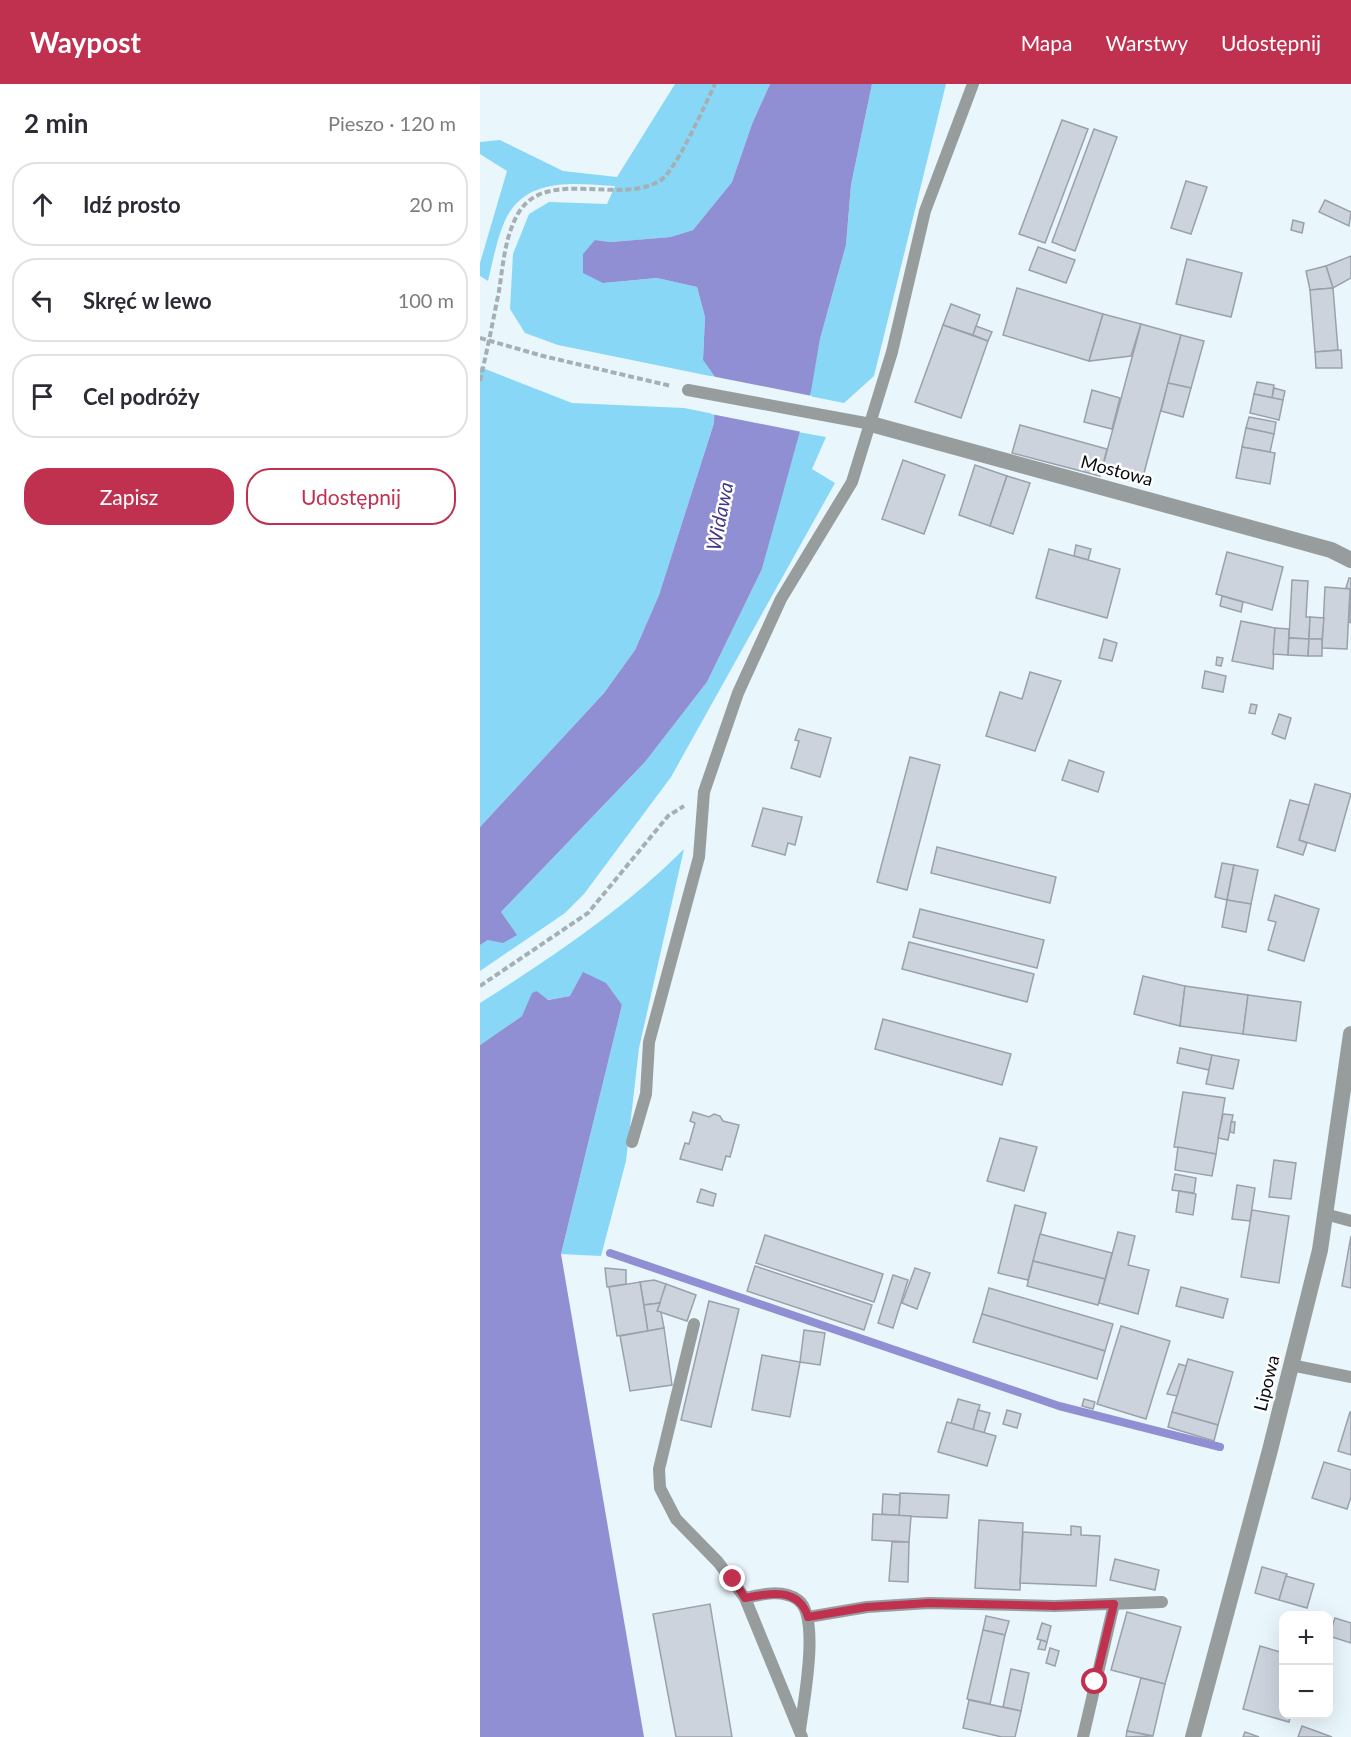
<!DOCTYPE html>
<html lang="pl">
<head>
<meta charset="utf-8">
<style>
	body { margin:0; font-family:Lato,sans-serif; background:#f2f2f3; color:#2b2b33 }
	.controls { position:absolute; right:18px; bottom:18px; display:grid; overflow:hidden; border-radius:12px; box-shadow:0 6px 24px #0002 }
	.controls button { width:54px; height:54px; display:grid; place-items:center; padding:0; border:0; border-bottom:2px solid #e1e1e2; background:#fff; color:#2b2b33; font:30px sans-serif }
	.stop { position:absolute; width:18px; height:18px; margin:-14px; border:4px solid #c0304f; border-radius:50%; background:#fff }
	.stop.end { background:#c0304f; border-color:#fff; box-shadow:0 2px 6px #0008 }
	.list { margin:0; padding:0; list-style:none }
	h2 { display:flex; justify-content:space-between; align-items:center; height:78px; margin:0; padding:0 24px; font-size:26px }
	h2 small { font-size:20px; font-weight:400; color:#7c7c81 }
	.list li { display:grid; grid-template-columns:39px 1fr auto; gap:18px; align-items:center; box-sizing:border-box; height:84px; margin:0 12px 12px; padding:0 12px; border:2px solid #e1e1e2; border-radius:24px }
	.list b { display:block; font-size:22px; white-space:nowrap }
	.list em { font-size:20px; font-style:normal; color:#7c7c81 }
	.actions { display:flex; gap:12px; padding:18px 24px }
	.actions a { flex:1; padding:14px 0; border:2px solid #c0304f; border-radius:24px; text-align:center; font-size:21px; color:#c0304f }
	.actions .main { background:#c0304f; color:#fff }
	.icon { flex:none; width:33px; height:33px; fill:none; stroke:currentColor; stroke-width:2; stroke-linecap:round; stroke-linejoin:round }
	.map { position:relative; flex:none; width:871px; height:1653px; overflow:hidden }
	header { display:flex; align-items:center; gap:36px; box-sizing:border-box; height:84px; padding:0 30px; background:#c0304f; color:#fff }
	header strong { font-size:28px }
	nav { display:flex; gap:33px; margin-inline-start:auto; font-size:21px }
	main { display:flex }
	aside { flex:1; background:#fff }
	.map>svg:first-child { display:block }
	.green { fill:#88d7f6 }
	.water { fill:#918fd3 }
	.pier { fill:#e9f6fc }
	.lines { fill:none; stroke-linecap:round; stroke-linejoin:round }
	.stream { stroke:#918fd3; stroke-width:8 }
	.building { fill:#ccd3dd; stroke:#9aa1aa; stroke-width:1.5 }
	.path { stroke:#a5afb4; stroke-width:4; stroke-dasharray:6 3; stroke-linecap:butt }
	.service { stroke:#979d9d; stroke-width:12 }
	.minor { stroke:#979d9d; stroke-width:16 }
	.route { stroke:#c0304f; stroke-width:8 }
	.labels { text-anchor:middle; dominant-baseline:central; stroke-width:5; stroke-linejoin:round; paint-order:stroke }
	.street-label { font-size:18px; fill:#080c0e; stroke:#fff }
	.water-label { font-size:20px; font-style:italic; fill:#423989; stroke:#fff }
</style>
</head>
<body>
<header>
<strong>Waypost</strong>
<nav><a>Mapa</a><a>Warstwy</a><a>Udostępnij</a></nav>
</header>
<main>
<aside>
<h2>2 min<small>Pieszo · 120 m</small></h2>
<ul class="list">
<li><svg class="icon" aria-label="ahead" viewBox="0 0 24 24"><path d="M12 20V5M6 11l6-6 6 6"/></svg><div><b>Idź prosto</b></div><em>20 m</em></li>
<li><svg class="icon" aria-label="left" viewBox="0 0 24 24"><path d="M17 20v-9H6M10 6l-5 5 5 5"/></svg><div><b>Skręć w lewo</b></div><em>100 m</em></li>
<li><svg class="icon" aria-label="arrive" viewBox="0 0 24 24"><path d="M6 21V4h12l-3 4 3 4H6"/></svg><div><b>Cel podróży</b></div></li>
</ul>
<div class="actions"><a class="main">Zapisz</a><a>Udostępnij</a></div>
</aside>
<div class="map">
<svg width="871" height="1653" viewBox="0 0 871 1653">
	<rect width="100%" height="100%" fill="#e9f6fc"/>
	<g class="green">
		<path d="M195 0H290L272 40 252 98 213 146 192 153 131 158 115 156 123 199 177 194 217 203 225 233 223 276 235 293 78 261 45 249 30 225 33 170 49 130 69 118 127 120 135 102C100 100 54 93 31 126 19 142 13 177 8 197L0 192V179L27 87 0 70V58L20 56 83 87 137 93Z"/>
		<path d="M392 0H466L394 292 364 319 329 312 340 255 366 161 371 101Z"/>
		<path d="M0 283 92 319 204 324 234 330V339L179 511 155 566 124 609 0 743Z"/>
		<path d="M318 348 346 353 332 385 355 399 191 693 104 810 85 829 0 887V861L8 856 21 828 165 678 227 598 282 485Z"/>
		<path d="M204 765 159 964 146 1077 121 1172 81 1170 142 921 90 912 67 916 57 907 42 932 0 961V919C72 873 143 826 204 765Z"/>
	</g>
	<g class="water">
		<path d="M290 0H392L371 101 366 161 340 255 331 307 282 485 227 598 165 678 21 828 37 851 23 859 8 856 0 861V743L124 609 155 566 179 511 234 339 235 293 223 276 225 233 217 203 177 194 123 199 103 189V170L115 156 131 158 191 153 213 146 252 98 272 40Z"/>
		<path d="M103 888 126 899 142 921 81 1170 164 1653H0V961L42 932 52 909 57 907 68 916 90 912Z"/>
	</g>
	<path class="pier" d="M231 292 332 312 322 348 231 330Z"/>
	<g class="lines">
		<path class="stream" d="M130 1169 579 1322 740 1363"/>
	</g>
	<g class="building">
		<path d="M582 36 608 45 565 159 539 150Z"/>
		<path d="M614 45 637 53 595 167 572 158Z"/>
		<path d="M706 97 727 103 711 150 691 144Z"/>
		<path d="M845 116 871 128 869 142 839 128Z"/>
		<path d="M813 136 824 139 822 149 811 146Z"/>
		<path d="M558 163 595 176 586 199 549 186Z"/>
		<path d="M871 172V194L853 204 846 182Z"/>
		<path d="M707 175 762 189 751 233 696 220Z"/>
		<path d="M846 182 853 204 830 206 826 187Z"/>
		<path d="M537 204 623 230 609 277 523 251Z"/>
		<path d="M853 204 858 266 835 268 830 206Z"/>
		<path d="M471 220 500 231 493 251 463 241Z"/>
		<path d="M623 230 661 240 651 272 609 277Z"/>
		<path d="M661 240 701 251 661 400 621 389Z"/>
		<path d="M463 241 508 257 481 334 435 318Z"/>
		<path d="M496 242 512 248 508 257 493 251Z"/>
		<path d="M701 251 724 257 711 304 688 299Z"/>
		<path d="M861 266 862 284H836L835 268Z"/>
		<path d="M777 298 794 301 792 314 774 310Z"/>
		<path d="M688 299 711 304 703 333 681 327Z"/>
		<path d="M794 304 805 307 803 316 792 314Z"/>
		<path d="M612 306 640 314 632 345 604 338Z"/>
		<path d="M774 310 803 316 799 336 770 329Z"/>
		<path d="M769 333 796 338 794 350 766 344Z"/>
		<path d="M540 341 627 365 620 392 532 369Z"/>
		<path d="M766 344 794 350 790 368 762 363Z"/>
		<path d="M762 363 795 369 790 400 756 394Z"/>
		<path d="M423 376 465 391 444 450 402 435Z"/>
		<path d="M495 381 527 392 510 442 479 431Z"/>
		<path d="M527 392 550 399 533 450 510 442Z"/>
		<path d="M596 461 611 465 608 476 594 472Z"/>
		<path d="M569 465 640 485 627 534 556 514Z"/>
		<path d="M747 468 803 483 792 526 736 510Z"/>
		<path d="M869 494H871V539L869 538 870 505 866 504Z"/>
		<path d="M812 496 828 497 826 533H830L829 555 809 554Z"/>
		<path d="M845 503 870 505 867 565 842 564Z"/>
		<path d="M742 512 763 518 761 528 740 522Z"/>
		<path d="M830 533 844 534 842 555H829Z"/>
		<path d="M761 537 795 544 793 585 752 577Z"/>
		<path d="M795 544 809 545 808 571 793 570Z"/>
		<path d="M809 554 829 555 828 572 808 571Z"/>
		<path d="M624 555 637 559 632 577 619 574Z"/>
		<path d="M829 555H842V572H828Z"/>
		<path d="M737 573 743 574 741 582 736 581Z"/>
		<path d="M725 587 746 592 743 608 722 604Z"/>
		<path d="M550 588 581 597 555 667 506 652 520 608 542 615Z"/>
		<path d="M771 620 777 621 775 630 769 629Z"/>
		<path d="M799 630 811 634 805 655 792 650Z"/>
		<path d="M319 645 351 654 340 693 311 684 319 657 315 656Z"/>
		<path d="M430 673 460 681 427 806 397 798Z"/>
		<path d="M589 676 624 688 618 708 582 696Z"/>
		<path d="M835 700 871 710 855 767 819 756Z"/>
		<path d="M810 716 829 721 819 756 827 759 823 771 797 763Z"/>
		<path d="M283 724 322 733 315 761 308 759 305 771 272 762Z"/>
		<path d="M457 763 576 793 570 819 451 789Z"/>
		<path d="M742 779 754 781 747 816 735 813Z"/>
		<path d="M754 781 778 786 771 820 747 816Z"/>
		<path d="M795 811 839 825 824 877 788 866 796 838 788 836Z"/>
		<path d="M747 816 771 820 766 848 742 843Z"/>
		<path d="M440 825 564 856 557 884 433 853Z"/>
		<path d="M429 858 554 890 547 918 422 885Z"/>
		<path d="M663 892 705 902 700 942 654 930Z"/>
		<path d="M705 902 768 911 763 950 700 942Z"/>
		<path d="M768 911 821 918 816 957 763 950Z"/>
		<path d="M403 935 531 970 522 1001 395 965Z"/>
		<path d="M700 964 732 971 729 986 697 979Z"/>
		<path d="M732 971 759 976 753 1005 726 1000Z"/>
		<path d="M703 1008 745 1014 736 1070 694 1063Z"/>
		<path d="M213 1028 229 1033 234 1030 240 1032 243 1037 259 1041 250 1073 246 1072 242 1086 200 1075 205 1059 209 1060 215 1039 210 1037Z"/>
		<path d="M743 1030 753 1031 748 1056 738 1054Z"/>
		<path d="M751 1038H755L754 1049 750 1048Z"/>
		<path d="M520 1054 557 1063 544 1107 507 1097Z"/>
		<path d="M698 1063 736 1070 732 1092 695 1086Z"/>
		<path d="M794 1076 816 1079 811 1115 789 1113Z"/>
		<path d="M695 1090 716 1094 714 1109 692 1106Z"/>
		<path d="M757 1101 775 1104 770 1137 752 1135Z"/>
		<path d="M221 1105 236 1110 233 1122 217 1118Z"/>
		<path d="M699 1107 716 1110 713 1131 696 1128Z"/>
		<path d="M535 1121 566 1129 548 1196 518 1189Z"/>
		<path d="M772 1126 809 1132 799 1199 761 1193Z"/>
		<path d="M638 1148 655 1152 648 1181 669 1186 658 1230 619 1219Z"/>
		<path d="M560 1150 632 1169 625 1195 553 1177Z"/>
		<path d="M285 1151 403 1190 394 1218 276 1179Z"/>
		<path d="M871 1152V1204L862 1202Z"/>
		<path d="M553 1177 625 1195 618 1221 547 1202Z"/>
		<path d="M275 1182 392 1221 384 1246 267 1207Z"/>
		<path d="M125 1184 146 1186V1200L127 1203Z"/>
		<path d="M435 1184 450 1189 437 1225 422 1219Z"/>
		<path d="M413 1191 428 1196 413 1244 398 1239Z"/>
		<path d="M174 1196 186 1200 180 1219 164 1221 160 1198Z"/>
		<path d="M160 1198 168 1247 137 1252 129 1203Z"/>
		<path d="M186 1200 216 1211 207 1237 177 1227Z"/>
		<path d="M701 1203 748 1215 743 1234 696 1222Z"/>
		<path d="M509 1204 633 1240 625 1267 502 1230Z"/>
		<path d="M229 1217 259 1225 231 1343 201 1336Z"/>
		<path d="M180 1219 177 1227 181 1228 184 1244 168 1247 164 1221Z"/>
		<path d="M502 1230 625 1267 617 1295 493 1258Z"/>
		<path d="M641 1242 690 1257 666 1335 617 1320Z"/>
		<path d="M184 1244 192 1301 150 1307 140 1252Z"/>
		<path d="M324 1246 345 1249 340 1281 320 1278Z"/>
		<path d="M282 1271 320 1278 310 1333 272 1326Z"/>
		<path d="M708 1275 753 1288 738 1341 692 1328Z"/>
		<path d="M699 1280 706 1282 697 1312 687 1310Z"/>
		<path d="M478 1315 500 1321 493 1346 471 1339Z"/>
		<path d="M604 1315 615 1318 613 1325 602 1322Z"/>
		<path d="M498 1326 510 1329 504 1349 493 1346Z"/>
		<path d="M527 1326 541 1330 537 1344 523 1340Z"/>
		<path d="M692 1328 738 1341 734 1357 688 1343Z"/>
		<path d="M870 1328H871V1371L858 1367Z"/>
		<path d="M467 1338 516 1352 507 1382 458 1368Z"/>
		<path d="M844 1378 871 1386V1413L867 1425 832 1414Z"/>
		<path d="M420 1409 469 1411 467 1434 419 1432Z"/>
		<path d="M403 1410 420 1411 419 1432 402 1430Z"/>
		<path d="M393 1430 431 1432 429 1458 392 1456Z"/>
		<path d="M499 1436 543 1439 540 1506 495 1504Z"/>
		<path d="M591 1442 601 1443V1451L620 1452 616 1502 540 1499 543 1448 591 1451Z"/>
		<path d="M412 1458H429L428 1498 409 1497Z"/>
		<path d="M635 1475 679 1486 675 1506 630 1496Z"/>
		<path d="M782 1483 807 1490 799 1516 775 1509Z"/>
		<path d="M806 1492 834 1500 827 1524 799 1516Z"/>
		<path d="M230 1520 252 1653H196L173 1530Z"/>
		<path d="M647 1528 701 1543 685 1600 631 1586Z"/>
		<path d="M506 1532 529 1537 525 1551 503 1546Z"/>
		<path d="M855 1534 871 1539V1559L849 1552Z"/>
		<path d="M562 1539 571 1542 567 1558 557 1555Z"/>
		<path d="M503 1546 525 1551 510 1620 487 1615Z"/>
		<path d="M561 1556 567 1558 565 1566 558 1565Z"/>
		<path d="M780 1562 804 1569V1630H811L809 1638 763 1625Z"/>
		<path d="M570 1564 579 1567 575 1582 566 1579Z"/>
		<path d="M531 1585 549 1589 541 1627 523 1623Z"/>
		<path d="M661 1594 685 1600 673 1652 647 1647Z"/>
		<path d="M489 1616 541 1627 535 1653H522L483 1644Z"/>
		<path d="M822 1642 852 1653H818Z"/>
		<path d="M647 1647 673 1652 646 1653Z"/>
		<path d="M765 1648 779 1653H763Z"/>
	</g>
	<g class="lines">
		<g class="path">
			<path d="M0 254 63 272 191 302"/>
			<path d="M0 297C7 267 13 237 19 207 23 181 25 151 39 128 67 83 142 122 181 96 196 86 226 19 235 0"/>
			<path d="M0 902 108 829 188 732 204 722"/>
		</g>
		<g class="service">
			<path d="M208 306 391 340"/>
			<path d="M152 1058 166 1010 169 958 219 773 224 708 258 609 301 515 372 398 412 268 445 127 493 0"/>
			<path d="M845 1130 871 1137"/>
			<path d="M214 1240 179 1385 180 1404 196 1435 238 1478 265 1514 322 1653"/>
			<path d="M811 1281 871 1293"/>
			<path d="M265 1514C282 1510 303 1505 318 1516 341 1532 323 1621 320 1646"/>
			<path d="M328 1533 387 1523 449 1519 575 1522 682 1518"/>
			<path d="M603 1653 634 1520"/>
		</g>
		<g class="minor">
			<path d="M391 340 851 466 871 476"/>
			<path d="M713 1653 790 1366 840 1166 871 950"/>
		</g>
	</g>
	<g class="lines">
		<path class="route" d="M253 1495 265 1514C289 1509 319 1503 328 1533L387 1523 449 1519 575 1522 634 1520 615 1598"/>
	</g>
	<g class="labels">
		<g class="street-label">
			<text transform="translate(637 386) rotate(15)">Mostowa</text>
			<text transform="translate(786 1299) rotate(-76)">Lipowa</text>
		</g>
		<g class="water-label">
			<text transform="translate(239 432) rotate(-79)">Widawa</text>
		</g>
	</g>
</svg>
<div class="controls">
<button>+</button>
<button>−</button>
</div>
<div class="stop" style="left:615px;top:1598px"></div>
<div class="stop end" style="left:253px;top:1495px"></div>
</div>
</main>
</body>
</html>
